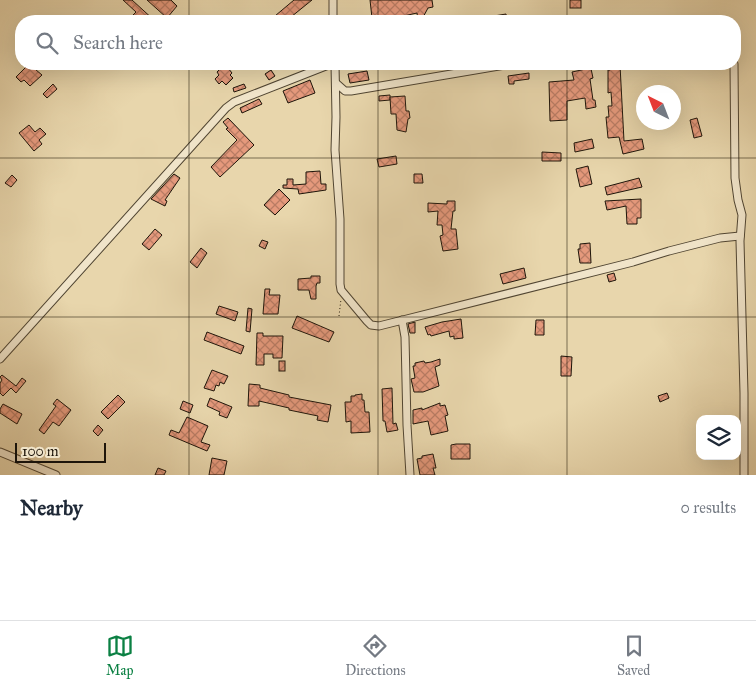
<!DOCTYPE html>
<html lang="en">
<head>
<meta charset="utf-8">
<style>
	body { margin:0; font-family:"IM FELL Great Primer",serif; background:#f2f2f3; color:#1f2937 }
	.controls { position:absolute; right:15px; bottom:15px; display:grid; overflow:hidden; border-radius:10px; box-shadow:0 5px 20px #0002 }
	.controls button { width:45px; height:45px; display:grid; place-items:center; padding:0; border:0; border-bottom:1px solid #e0e1e3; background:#fff; color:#1f2937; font:25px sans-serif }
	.compass { position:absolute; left:636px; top:85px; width:45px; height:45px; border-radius:50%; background:#fff; box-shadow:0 5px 20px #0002; rotate:318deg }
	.scale { position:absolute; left:15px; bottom:12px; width:91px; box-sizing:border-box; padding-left:5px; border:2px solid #1e150a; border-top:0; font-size:14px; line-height:18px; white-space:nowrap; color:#1e150a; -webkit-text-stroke:4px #f0e4c9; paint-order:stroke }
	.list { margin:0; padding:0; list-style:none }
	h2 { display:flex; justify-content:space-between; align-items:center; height:65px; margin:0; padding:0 20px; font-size:21px }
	h2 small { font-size:16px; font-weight:400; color:#747a83 }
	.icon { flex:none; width:28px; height:28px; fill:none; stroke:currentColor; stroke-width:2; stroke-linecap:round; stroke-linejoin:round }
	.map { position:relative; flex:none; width:756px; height:475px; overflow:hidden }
	.search { position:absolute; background:#fff; box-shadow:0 5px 20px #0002; left:15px; right:15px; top:15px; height:55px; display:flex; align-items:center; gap:12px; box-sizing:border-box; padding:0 18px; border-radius:20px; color:#747a83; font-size:19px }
	.sheet { height:145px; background:#fff }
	nav { display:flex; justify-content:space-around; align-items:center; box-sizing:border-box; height:70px; border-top:1px solid #e0e1e3; background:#fff; font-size:14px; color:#747a83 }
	nav a { display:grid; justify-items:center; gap:2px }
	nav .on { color:#0b8043 }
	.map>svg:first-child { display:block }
	.building { fill:url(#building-cross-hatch); stroke:#1e150a }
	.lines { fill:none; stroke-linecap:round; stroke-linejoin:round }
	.minor-casing { stroke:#504532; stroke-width:9 }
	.path { stroke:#1e150a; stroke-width:1; stroke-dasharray:1 2.5; stroke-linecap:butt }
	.minor { stroke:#f0e4c9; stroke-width:7 }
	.grid { fill:none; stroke:#1e150a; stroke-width:1; stroke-opacity:0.55 }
</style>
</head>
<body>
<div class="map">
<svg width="756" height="475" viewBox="0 0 756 475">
	<defs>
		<pattern id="building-cross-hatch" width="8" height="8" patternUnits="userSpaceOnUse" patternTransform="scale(1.25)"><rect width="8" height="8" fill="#e5997c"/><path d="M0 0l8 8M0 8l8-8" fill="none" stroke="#b97c64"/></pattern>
	</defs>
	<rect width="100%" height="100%" fill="#e8d6ac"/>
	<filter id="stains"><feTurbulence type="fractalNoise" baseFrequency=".004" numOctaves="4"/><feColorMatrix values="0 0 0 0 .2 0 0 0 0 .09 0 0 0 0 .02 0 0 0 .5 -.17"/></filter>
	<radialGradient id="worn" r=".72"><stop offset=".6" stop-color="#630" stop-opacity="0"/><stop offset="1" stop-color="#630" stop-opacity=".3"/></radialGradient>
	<g class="building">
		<path d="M123 0H132L155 21H127L136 12Z"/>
		<path d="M147 0H171L177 6 167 18Z"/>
		<path d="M294 0H312L286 21H269Z"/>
		<path d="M370 0H432L433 7 428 8 421 21H418L417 13 381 21 380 17 372 18Z"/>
		<rect x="570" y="0" width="11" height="8"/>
		<path d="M506 14 507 21H495L494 16Z"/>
		<path d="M29 64 42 75 30 86 24 80 21 82 16 77Z"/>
		<path d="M586 64H590L593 78 590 79 593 100H595L596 107 586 109 585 98 567 101V120L550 121 549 82 574 80 572 72 586 69Z"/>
		<path d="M620 65 624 141 642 139 644 149 623 154 619 137 608 138 606 117H609L608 106H612L611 92 608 93V70H610L609 66Z"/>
		<path d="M223 66 226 69 228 68 232 73 230 75 233 78 226 85 222 81 219 84 215 79 219 75 217 72Z"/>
		<path d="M271 70 275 76 269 80 265 74Z"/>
		<path d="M367 71 369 80 350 83 348 74Z"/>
		<path d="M529 73V79L514 81V84H509L508 76Z"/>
		<path d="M310 80 315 93 288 103 283 91Z"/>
		<path d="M53 84 57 89 47 98 43 94Z"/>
		<path d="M244 84 246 88 234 92 233 88Z"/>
		<path d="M390 95V100L379 101V96Z"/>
		<path d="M405 96 406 111H409L410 118 408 119 406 132 397 130 396 114H391L390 97Z"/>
		<path d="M259 99 262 104 242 113 240 108Z"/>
		<path d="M228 118 254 145 220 177 211 167 237 140 226 129 228 128 223 122Z"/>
		<path d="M697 118 702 136 694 138 690 120Z"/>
		<path d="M29 125 35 132 40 128 46 134 39 140 42 144 34 151 19 133Z"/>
		<path d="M592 139 594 148 575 152 574 143Z"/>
		<path d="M542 152 561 153V161H542Z"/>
		<path d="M396 156 397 164 379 167 377 159Z"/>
		<path d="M588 166 592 184 580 187 576 169Z"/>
		<path d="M320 171 321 184H326V190L299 194 298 189 283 188V185H287V179H293V185L306 184V172Z"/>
		<path d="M174 174 180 178 165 200 167 201 165 206 151 199Z"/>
		<path d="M414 174H422L423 183H414Z"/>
		<path d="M12 175 17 180 11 187 5 183Z"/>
		<path d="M639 178 642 187 607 195 605 187Z"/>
		<path d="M279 189 290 200 275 215 264 205Z"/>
		<path d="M641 199V218H637V224H627L626 206 607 210 605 201Z"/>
		<path d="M447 201H455V211H453L451 229H456L458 249 443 251 440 236 443 235 442 225H437L438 211 428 212V203L447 204Z"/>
		<path d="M155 229 162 235 149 250 142 244Z"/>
		<path d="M262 240 268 242 265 249 259 246Z"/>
		<path d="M590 243 591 263H580L578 249H580V244Z"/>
		<path d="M201 248 207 253 197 268 190 262Z"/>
		<path d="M524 268 526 278 503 284 500 274Z"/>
		<path d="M614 273 616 280 609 282 607 275Z"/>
		<path d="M311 276H320V283H317L316 286V299H311L309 290H298V279L311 278Z"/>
		<path d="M265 289H270L269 295H280L278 314H263Z"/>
		<path d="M219 306 238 312 235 321 216 314Z"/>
		<path d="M248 308 252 309 250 332 246 331Z"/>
		<path d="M297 316 334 332 329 342 292 328Z"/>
		<path d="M461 319 463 338 454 339V336L450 337 449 331 431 336 430 334 428 335 425 327 442 322Z"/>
		<path d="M536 320H544V335H535Z"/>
		<path d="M415 322V333H410L408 324Z"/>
		<path d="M207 332 244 346 241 354 204 340Z"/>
		<path d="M257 333H263V336H283L282 358H273V354H264V365H256Z"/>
		<path d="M561 356 572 357 571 376H561Z"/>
		<path d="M440 359V365L435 367 439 386 423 392H414L411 379 415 378 413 366H415V363L424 361 425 363 431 362Z"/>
		<rect x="279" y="361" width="6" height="10"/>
		<path d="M212 370 228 376 224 384 220 382 219 386 216 385 214 391 204 388Z"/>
		<path d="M2 375 16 386 22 378 26 381 16 393 11 388 3 396 0 393V383L2 380 0 377Z"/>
		<path d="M249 384 260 385V388L289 395V397L331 405 328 422 317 420 318 416 289 410V408L272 404 259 401V406H248Z"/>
		<path d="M392 388 393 424 396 423 398 430 387 432 385 421H383L382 389Z"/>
		<path d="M667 393 669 398 660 402 658 396Z"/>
		<path d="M362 394V400H364L365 412H369L370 432 351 433V421L346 422 345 402H351V396H355V395Z"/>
		<path d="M118 395 125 402 108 419 101 412Z"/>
		<path d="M210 398 232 407 227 418 219 415 220 412 207 406Z"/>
		<path d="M57 399 71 410 59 426 53 422 44 434 39 430 56 406 53 404Z"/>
		<path d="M183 401 193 405 190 413 180 409Z"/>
		<path d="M440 403V406L445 405 448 415 445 416 448 431 431 435 428 421 413 424V410L422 408V410Z"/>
		<path d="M3 404 22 414 17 424 0 413V409Z"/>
		<path d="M187 417 208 426 201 442 210 445 207 451 169 435 171 430 179 433Z"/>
		<path d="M98 425 103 430 98 436 93 431Z"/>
		<path d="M456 444H470V459H451V445Z"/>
		<path d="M433 454 436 468H433L435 475H420L417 459 422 458V456Z"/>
		<path d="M212 458 227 461 224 475H209Z"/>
		<path d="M158 468 166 471 164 475H155Z"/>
	</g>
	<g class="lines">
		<defs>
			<g id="minor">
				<path d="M333 0V21"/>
				<path d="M335 64 336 117 335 150 340 219V284L341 290 367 321 371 325 379 326 633 262 669 251 720 238 740 236"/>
				<path d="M734 64 735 178 738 200 742 215 740 241 744 393V475"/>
				<path d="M336 83 345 91H351L511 64"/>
				<path d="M402 320 405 337 407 425 410 475"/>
				<path d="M0 359 226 108 234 102 331 64"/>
				<path d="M0 452 56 475"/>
			</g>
		</defs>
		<use href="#minor" class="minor-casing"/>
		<path class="path" d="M339 316 341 299"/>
		<use href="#minor" class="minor"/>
	</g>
	<path class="grid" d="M189 0V21M378 0V21M567 0V21M189 64V475M378 64V475M567 64V475M0 158H756M0 317H756"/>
	<rect width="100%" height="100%" filter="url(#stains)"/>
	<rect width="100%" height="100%" fill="url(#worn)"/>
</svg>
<div class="controls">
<button><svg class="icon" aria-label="layers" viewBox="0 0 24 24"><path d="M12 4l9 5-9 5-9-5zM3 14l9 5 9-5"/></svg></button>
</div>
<svg class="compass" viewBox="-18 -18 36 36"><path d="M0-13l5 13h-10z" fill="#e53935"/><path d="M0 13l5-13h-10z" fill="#747a83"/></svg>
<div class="scale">100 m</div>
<div class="search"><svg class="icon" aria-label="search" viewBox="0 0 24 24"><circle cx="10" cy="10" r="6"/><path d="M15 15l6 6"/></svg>Search here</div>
</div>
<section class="sheet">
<h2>Nearby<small>0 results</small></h2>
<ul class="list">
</ul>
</section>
<nav>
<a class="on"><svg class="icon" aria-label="map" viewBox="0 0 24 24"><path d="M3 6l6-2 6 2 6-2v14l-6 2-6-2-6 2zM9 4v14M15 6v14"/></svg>Map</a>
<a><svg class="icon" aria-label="directions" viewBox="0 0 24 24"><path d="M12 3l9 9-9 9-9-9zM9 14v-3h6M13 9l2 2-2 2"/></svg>Directions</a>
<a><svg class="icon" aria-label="saved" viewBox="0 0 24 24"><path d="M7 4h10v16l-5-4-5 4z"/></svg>Saved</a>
</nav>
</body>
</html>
